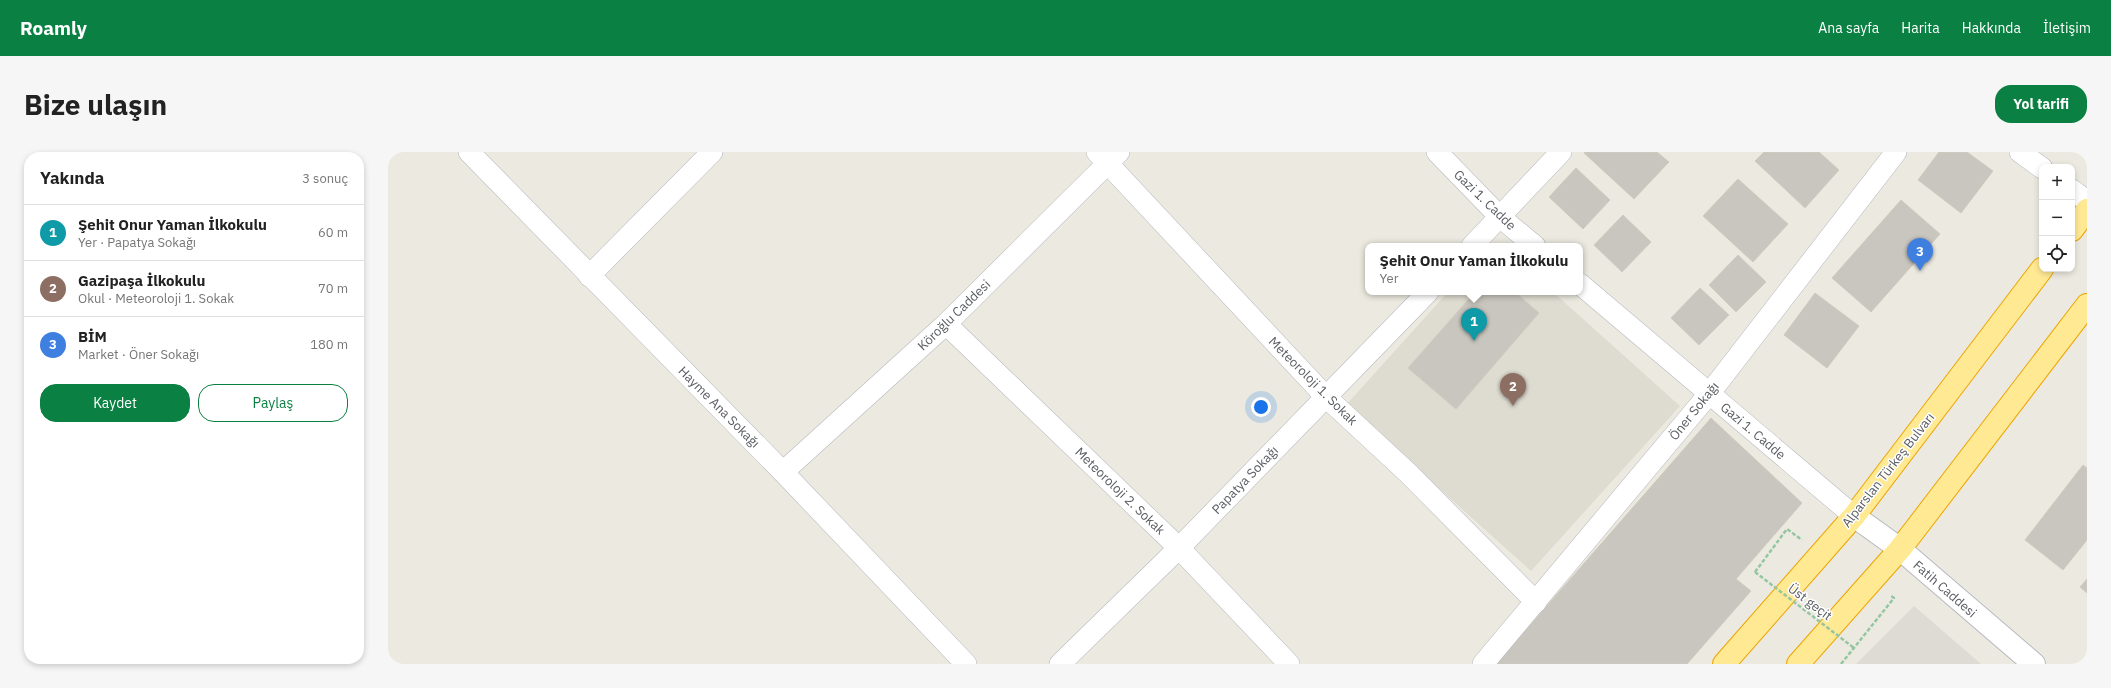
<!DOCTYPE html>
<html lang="tr">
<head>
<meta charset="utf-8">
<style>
	body { margin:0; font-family:"IBM Plex Sans",sans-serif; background:#f6f6f6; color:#222 }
	.controls { position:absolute; right:12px; top:12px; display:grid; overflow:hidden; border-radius:8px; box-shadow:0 2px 6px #0003 }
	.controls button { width:36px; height:36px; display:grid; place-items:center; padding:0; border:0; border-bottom:1px solid #e0e0e0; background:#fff; color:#222; font:20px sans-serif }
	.you { position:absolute; left:873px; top:255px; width:14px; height:14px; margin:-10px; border:3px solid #fff; border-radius:50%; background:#1a73e8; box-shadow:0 0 0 6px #1a73e833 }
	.badge { display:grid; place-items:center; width:26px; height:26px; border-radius:50%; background:#0b8043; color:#fff; font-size:13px; font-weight:700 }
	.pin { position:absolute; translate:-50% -33px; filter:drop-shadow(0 1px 2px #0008) }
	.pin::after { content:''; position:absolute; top:21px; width:14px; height:12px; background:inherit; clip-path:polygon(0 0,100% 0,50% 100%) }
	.popup { position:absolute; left:977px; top:91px; width:218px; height:52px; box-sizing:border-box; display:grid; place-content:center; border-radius:8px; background:#fff; filter:drop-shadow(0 1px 3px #0005); font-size:13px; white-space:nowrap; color:#767676 }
	.popup b { font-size:15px; color:#222 }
	.popup::after { content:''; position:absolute; left:50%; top:100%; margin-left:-8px; border:8px solid transparent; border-top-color:#fff }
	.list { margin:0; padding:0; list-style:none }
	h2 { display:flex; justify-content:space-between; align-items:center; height:52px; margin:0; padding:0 16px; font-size:17px }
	h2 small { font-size:13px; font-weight:400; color:#767676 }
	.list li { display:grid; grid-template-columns:26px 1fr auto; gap:12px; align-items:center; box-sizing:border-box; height:56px; padding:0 16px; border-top:1px solid #e0e0e0 }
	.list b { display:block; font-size:15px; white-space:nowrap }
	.list p { margin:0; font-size:13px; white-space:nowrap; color:#767676 }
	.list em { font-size:13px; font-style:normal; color:#767676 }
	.actions { display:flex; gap:8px; padding:12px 16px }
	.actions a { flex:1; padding:9px 0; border:1px solid #0b8043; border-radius:16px; text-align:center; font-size:14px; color:#0b8043 }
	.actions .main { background:#0b8043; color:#fff }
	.icon { flex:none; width:22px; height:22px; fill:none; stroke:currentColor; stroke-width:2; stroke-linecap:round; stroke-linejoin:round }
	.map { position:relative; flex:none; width:1699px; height:512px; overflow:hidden; border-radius:16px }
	header { display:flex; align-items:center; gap:24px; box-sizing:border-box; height:56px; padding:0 20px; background:#0b8043; color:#fff }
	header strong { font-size:19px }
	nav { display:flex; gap:22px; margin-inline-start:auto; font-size:14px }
	.intro { display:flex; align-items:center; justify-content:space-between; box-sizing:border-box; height:96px; padding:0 24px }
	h1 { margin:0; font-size:28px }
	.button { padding:10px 18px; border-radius:16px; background:#0b8043; color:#fff; font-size:14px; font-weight:700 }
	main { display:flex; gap:24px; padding:0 24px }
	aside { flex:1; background:#fff; border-radius:16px; box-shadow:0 2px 6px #0003 }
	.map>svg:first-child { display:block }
	.industrial { fill:#dddbd4 }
	.education { fill:#dedbd0 }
	.building { fill:#c9c6bf; stroke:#d1cbbe }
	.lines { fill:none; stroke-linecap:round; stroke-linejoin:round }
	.minor-casing { stroke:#b6b8bd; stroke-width:22 }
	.secondary-casing { stroke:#b6b9bf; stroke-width:24 }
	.trunk-casing { stroke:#eca400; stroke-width:24 }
	.path { stroke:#94c6a2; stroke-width:2.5; stroke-dasharray:4 2; stroke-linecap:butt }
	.minor { stroke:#fff; stroke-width:21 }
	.secondary { stroke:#fff; stroke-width:22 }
	.trunk { stroke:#ffe993; stroke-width:22 }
	.path-bridge { stroke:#94c6a2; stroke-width:2.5; stroke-dasharray:4 2; stroke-linecap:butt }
	.labels { text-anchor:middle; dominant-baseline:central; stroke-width:3; stroke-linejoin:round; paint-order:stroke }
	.street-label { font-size:13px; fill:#595c61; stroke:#fff }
</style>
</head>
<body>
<header>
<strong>Roamly</strong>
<nav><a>Ana sayfa</a><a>Harita</a><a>Hakkında</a><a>İletişim</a></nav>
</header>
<div class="intro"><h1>Bize ulaşın</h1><a class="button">Yol tarifi</a></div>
<main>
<aside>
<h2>Yakında<small>3 sonuç</small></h2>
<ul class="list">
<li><span class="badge" style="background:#0f9aa8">1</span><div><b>Şehit Onur Yaman İlkokulu</b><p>Yer · Papatya Sokağı</p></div><em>60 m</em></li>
<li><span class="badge" style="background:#8d6e63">2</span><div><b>Gazipaşa İlkokulu</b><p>Okul · Meteoroloji 1. Sokak</p></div><em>70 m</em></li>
<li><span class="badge" style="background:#3f7fe0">3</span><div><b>BİM</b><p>Market · Öner Sokağı</p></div><em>180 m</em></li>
</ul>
<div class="actions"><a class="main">Kaydet</a><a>Paylaş</a></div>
</aside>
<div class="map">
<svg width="1699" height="512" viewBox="0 0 1699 512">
	<rect width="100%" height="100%" fill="#eceae0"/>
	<path class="industrial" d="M1526 454 1593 512H1468Z"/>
	<path class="education" d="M1060 140H1165L1292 254 1143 419 958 253Z"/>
	<g class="building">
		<path d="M1197 0H1269L1281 10 1246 47 1196 1Z"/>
		<path d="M1376 0H1431L1451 18 1417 56 1367 9Z"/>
		<path d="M1551 0H1579L1605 19 1573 61 1530 28Z"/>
		<path d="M1188 16 1222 48 1195 77 1161 45Z"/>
		<path d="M1350 27 1400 72 1365 110 1315 64Z"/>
		<path d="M1513 48 1552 82 1483 160 1444 126Z"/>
		<path d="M1235 63 1263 90 1234 120 1206 93Z"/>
		<path d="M1350 103 1378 130 1348 160 1321 133Z"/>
		<path d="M1312 136 1341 163 1311 193 1283 166Z"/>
		<path d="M1087 140H1127L1151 161 1068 257 1020 216Z"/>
		<path d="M1427 141 1471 174 1439 216 1396 183Z"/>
		<path d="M1323 266 1414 351 1348 427 1363 439 1299 512H1108Z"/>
		<path d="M1695 313 1699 316V388L1675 418 1637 388Z"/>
		<path d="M1699 427V441L1692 435Z"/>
	</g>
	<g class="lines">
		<defs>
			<g id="minor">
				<path d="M81 0 395 320 578 512"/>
				<path d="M709 0 938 245 1020 321 1148 450"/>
				<path d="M1049 0 1112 65 1147 94"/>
				<path d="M1632 0 1654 16"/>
				<path d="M1684 38 1699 49"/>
				<path d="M1084 94 1173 0"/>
				<path d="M201 124 324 0"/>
				<path d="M1192 132 1466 364"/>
				<path d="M558 172 791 396 901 512"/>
				<path d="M395 320 558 172 731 0"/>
				<path d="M672 512 791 396 1040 140"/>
				<path d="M1095 512 1321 242 1508 0"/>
			</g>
			<path id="secondary" d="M1466 364 1512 397 1646 512"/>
			<g id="trunk">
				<path d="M1684 78 1699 58"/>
				<path d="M1336 512 1466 364 1654 117"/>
				<path d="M1410 512 1512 397 1699 153"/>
			</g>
		</defs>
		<use href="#minor" class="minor-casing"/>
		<use href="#secondary" class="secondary-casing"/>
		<use href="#trunk" class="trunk-casing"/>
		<g class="path">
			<path d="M1367 420 1399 377 1414 388"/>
			<path d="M1453 512 1506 446 1502 443"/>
		</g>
		<use href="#minor" class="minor"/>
		<use href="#secondary" class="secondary"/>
		<use href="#trunk" class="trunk"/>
		<path class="path-bridge" d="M1367 420 1466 496"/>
	</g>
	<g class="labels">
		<g class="street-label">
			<text transform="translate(1097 48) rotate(44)">Gazi 1. Cadde</text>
			<text transform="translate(566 163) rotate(-44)">Köroğlu Caddesi</text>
			<text transform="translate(925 229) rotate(45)">Meteoroloji 1. Sokak</text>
			<text transform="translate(331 255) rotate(45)">Hayme Ana Sokağı</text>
			<text transform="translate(1306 259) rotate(-51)">Öner Sokağı</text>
			<text transform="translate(1365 279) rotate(40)">Gazi 1. Cadde</text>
			<text transform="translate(1500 318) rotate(-52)">Alparslan Türkeş Bulvarı</text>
			<text transform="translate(857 328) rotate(-46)">Papatya Sokağı</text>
			<text transform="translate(732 339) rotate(44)">Meteoroloji 2. Sokak</text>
			<text transform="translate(1557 437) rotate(41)">Fatih Caddesi</text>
			<text transform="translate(1422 450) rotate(37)">Üst geçit</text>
		</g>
	</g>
</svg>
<div class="controls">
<button>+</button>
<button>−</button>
<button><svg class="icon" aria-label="locate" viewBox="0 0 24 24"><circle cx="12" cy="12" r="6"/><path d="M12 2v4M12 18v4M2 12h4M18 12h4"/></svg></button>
</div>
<div class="you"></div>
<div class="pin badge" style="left:1086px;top:189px;background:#0f9aa8">1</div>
<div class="popup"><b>Şehit Onur Yaman İlkokulu</b>Yer</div>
<div class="pin badge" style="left:1125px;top:254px;background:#8d6e63">2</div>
<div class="pin badge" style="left:1532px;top:119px;background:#3f7fe0">3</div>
</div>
</main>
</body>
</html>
